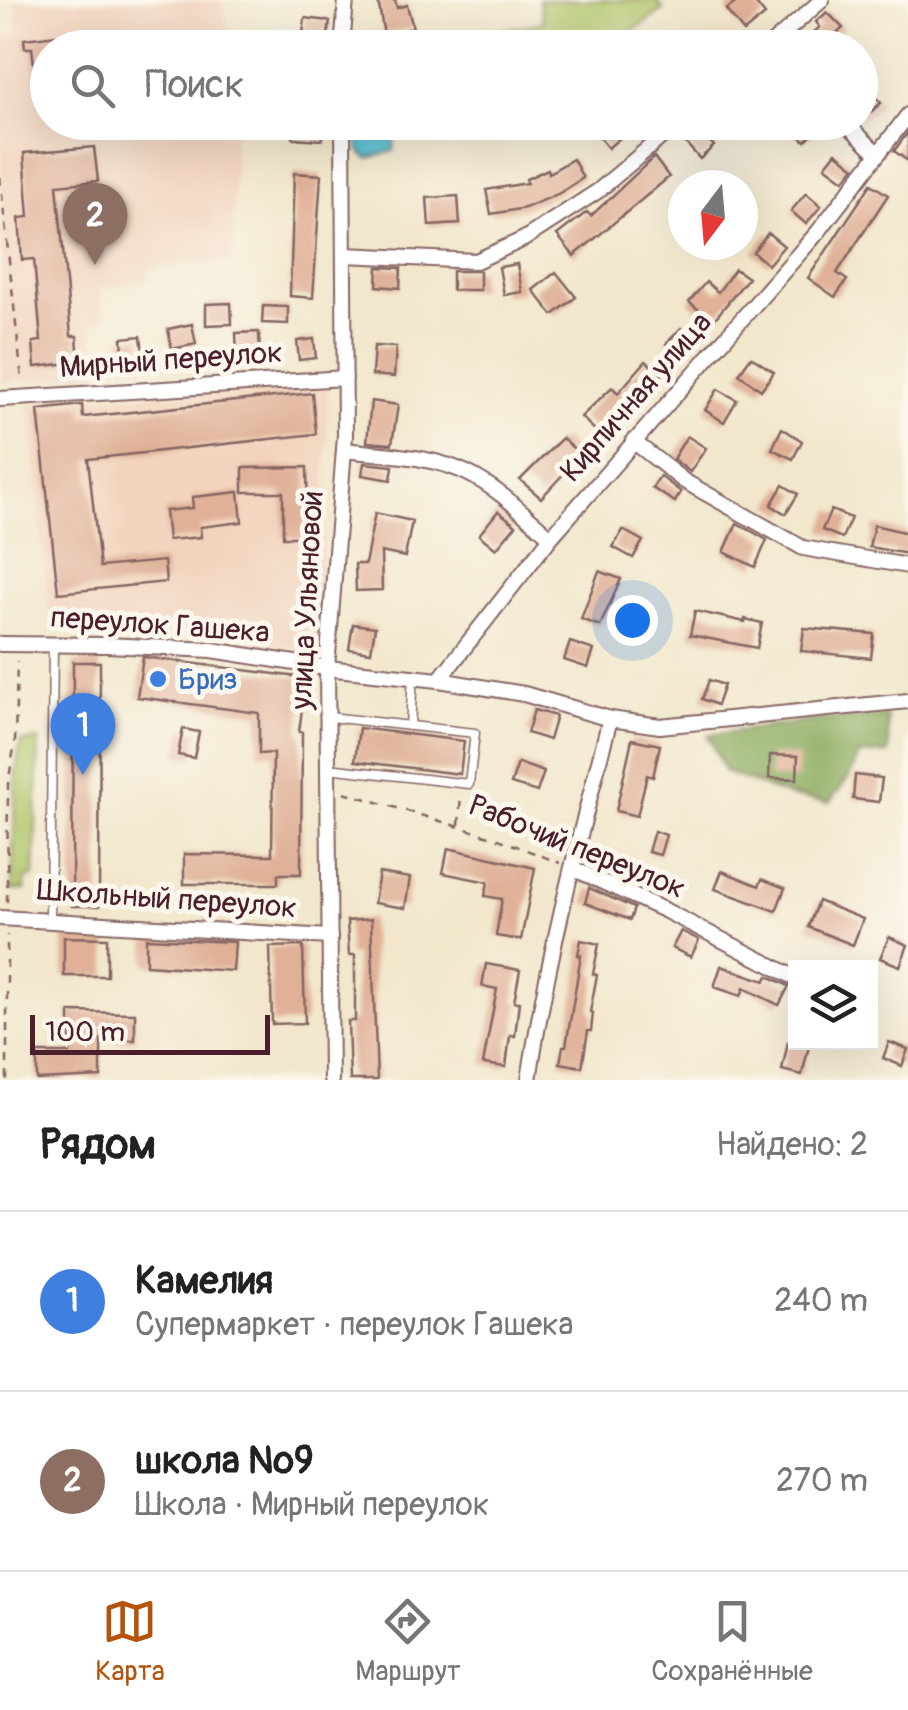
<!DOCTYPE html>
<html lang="ru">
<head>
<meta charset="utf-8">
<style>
	body { margin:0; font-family:Pangolin,sans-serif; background:#f2f2f2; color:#222 }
	.controls { position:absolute; right:30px; bottom:30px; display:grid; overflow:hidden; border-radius:0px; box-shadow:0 10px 40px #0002 }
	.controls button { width:90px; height:90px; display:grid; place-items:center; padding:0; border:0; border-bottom:2px solid #e0e0e0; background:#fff; color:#222; font:50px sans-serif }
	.compass { position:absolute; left:668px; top:170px; width:90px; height:90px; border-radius:50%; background:#fff; box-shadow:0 10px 40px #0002; rotate:196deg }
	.scale { position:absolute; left:30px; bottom:25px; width:240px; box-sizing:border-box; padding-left:10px; border:5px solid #4a1f2b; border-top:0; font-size:28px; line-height:35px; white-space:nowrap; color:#4a1f2b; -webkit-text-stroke:8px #fbf7ec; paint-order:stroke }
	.you { position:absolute; left:632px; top:620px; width:35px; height:35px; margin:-25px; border:8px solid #fff; border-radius:50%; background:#1a73e8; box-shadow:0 0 0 15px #1a73e833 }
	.badge { display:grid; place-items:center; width:65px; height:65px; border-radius:50%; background:#b45309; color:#fff; font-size:32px; font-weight:700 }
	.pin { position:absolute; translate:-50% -82px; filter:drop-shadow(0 2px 5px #0008) }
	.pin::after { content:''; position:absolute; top:52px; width:35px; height:30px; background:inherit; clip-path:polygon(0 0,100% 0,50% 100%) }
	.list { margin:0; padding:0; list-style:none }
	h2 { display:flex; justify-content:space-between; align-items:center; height:130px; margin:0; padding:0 40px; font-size:42px }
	h2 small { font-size:32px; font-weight:400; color:#767676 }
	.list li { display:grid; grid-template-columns:65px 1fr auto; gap:30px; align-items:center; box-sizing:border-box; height:180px; padding:0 40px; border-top:2px solid #e0e0e0 }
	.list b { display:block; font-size:38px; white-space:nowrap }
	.list p { margin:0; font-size:32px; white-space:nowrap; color:#767676 }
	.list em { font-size:32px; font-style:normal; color:#767676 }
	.icon { flex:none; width:55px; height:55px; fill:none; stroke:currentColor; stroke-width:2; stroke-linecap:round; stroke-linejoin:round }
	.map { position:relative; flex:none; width:908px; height:1080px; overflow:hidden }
	.search { position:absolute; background:#fff; box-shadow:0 10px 40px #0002; left:30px; right:30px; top:30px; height:110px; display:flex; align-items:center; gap:25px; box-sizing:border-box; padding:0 35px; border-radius:55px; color:#767676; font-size:38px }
	.sheet { height:490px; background:#fff }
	nav { display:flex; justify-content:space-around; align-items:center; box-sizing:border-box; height:140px; border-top:2px solid #e0e0e0; background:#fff; font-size:28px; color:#767676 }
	nav a { display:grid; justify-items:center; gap:5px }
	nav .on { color:#b45309 }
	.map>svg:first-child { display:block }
	.built { fill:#f2d4be }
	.green { fill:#b0c66b; stroke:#7d724b; stroke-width:2.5 }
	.forest { fill:#8cab5f; stroke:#6b6545; stroke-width:2.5 }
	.water { fill:#56c0d2; stroke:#50707e; stroke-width:2.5 }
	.building { fill:#e0b097 }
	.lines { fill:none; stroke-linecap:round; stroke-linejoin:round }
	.lane-casing { stroke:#856563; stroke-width:11 }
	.street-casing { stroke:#856563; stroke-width:18 }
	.path { stroke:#856563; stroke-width:2.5; stroke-dasharray:8 8; stroke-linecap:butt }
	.lane { stroke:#fff; stroke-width:8 }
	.street { stroke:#fff; stroke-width:14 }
	.shop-dot { fill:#3f7fe0; stroke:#fbf7ec; stroke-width:4 }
	.labels { text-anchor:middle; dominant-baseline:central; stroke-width:10; stroke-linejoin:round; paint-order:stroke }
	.street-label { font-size:30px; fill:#4a1f2b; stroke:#fbf7ec }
	.shop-label { font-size:30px; fill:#366cbe; stroke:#fbf7ec; text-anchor:start }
</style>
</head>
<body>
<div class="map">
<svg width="908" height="1080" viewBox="0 0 908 1080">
	<rect width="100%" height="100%" fill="#fbf7ec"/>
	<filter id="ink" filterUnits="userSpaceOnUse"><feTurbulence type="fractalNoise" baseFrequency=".01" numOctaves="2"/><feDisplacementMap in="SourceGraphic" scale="20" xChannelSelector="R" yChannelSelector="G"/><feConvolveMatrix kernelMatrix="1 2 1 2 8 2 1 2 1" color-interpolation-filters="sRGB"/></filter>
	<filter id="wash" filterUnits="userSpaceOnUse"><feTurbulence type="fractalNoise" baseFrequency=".0048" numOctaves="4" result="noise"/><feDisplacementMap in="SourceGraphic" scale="40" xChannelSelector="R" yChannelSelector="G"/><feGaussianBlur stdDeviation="2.25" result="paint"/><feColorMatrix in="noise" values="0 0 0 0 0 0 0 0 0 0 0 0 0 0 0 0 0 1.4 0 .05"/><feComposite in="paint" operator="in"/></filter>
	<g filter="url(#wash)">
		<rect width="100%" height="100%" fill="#f2e7cc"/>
		<g class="built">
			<path d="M15 0H222L233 47 48 48V122L235 123 233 261 148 269 149 281 99 289 106 319 93 323 97 374 0 383V41L19 36Z"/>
			<path d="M328 387 321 653 95 620 50 617 29 405 86 397Z"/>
		</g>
		<g class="green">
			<path d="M539 0H657L663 10 610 47H465L464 38 543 22Z"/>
			<path d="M39 740 34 876 25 879V890H12L16 770 21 742Z"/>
		</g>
		<path class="forest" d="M887 716 889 753 859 755 849 777 829 803 789 796 725 772 708 735 817 720Z"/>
		<path class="water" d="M353 123H395L394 151 368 158 360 151Z"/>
		<g id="blocks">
			<g class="building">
				<path d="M378 0H395L397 8 407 5 413 28 384 35Z"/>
				<path d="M739 0H753L765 15 744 32 726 10Z"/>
				<path d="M827 12 843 28 822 48H795L820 27 816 22Z"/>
				<path d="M305 18 330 21 328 36 303 34Z"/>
				<path d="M73 33 75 48H48V105L39 106 32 48H25L24 39Z"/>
				<path d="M860 81 881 103 860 122Z"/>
				<path d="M294 122H323L322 140 293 138Z"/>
				<path d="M602 122H619L627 132 608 148 593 130Z"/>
				<path d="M786 122H824L805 141Z"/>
				<path d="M696 126 714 146 700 159 682 139Z"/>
				<path d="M908 132V161L894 151Z"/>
				<path d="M94 147 98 181 57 185 71 336H77L79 362 35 367 33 342 41 341 34 259 22 260 19 218 29 217 24 153Z"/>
				<path d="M836 152 855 167 844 180 825 166Z"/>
				<path d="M654 157 669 177 574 256 557 235 587 212 591 216Z"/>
				<path d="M573 159 583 178 558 194 525 208 491 214 486 190 527 183 526 179 548 169 549 173Z"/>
				<path d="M294 173 321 175 313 298 290 296Z"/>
				<path d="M871 184 888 195 837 273 847 280 835 297 808 278Z"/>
				<path d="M806 193 821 206 806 224 791 211Z"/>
				<path d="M458 196 460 224 429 226 427 198Z"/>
				<path d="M768 233 784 246 768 265 753 252Z"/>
				<path d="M517 264 522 292 504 295 499 267Z"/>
				<path d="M378 267 401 268 400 288 377 286Z"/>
				<path d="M735 269 748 278 713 321 689 302 706 282 718 292Z"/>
				<rect x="452" y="271" width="28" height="19"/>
				<path d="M556 272 576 297 553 315 533 290Z"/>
				<path d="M231 303 232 324 206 325V304Z"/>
				<path d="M263 306 288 307V324L262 323Z"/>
				<path d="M192 324 196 344 172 349 168 329Z"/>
				<path d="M681 328 694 341 679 357 666 344Z"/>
				<path d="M259 332 260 359 237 360 236 333Z"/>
				<path d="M141 336 144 361 124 363 122 338Z"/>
				<path d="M314 339 316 358 299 360 297 341Z"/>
				<path d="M374 346 396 347 394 377 372 375Z"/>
				<path d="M751 357 774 372 761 390 739 374Z"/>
				<path d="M646 361 662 374 601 436 581 417 612 387 618 393Z"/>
				<path d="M718 389 737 400 724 422 705 410Z"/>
				<path d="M312 393 316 434 88 459 100 567 164 561 166 582 58 593 38 410 82 405 83 417Z"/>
				<path d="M371 401 398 405 392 444 367 442Z"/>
				<path d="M782 428 802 441 793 459 772 449Z"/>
				<path d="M687 436 706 448 690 472 673 459Z"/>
				<path d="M562 438 581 455 541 498 520 480Z"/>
				<path d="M364 463 393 466 391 480 362 475Z"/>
				<path d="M307 467 308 537H283V492H243V468Z"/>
				<path d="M660 476 681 492 675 502 652 488Z"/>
				<path d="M783 485 798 494 786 514 771 505Z"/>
				<path d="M239 492 242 522 200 527 201 537 168 540 165 511 193 508 192 497Z"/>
				<path d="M831 510 851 518 842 538 822 530Z"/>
				<path d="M498 511 516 525 496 549 479 535Z"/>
				<path d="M375 513 412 521 405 557 381 552 382 590 356 591 355 564H365Z"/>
				<path d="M737 523 767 540 755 567 724 552Z"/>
				<path d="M874 525 908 533V554L869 547Z"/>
				<path d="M623 530 643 541 633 558 613 547Z"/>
				<path d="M599 571 621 579 600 626 581 619Z"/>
				<path d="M695 611 745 622V619L762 623 757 648 690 635Z"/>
				<path d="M353 624 375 627 371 652 349 649Z"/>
				<path d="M804 628 874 634 871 658 801 651Z"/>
				<path d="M570 642 594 650 588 668 564 660Z"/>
				<path d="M143 657 306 678 299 732H302L301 874H278V884H184V854L272 855 273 753 259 754V713L137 697Z"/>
				<path d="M73 662H100L99 906H72Z"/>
				<path d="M709 680 724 685 717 705 702 699Z"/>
				<path d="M534 710 556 716 549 740 527 733Z"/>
				<path d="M359 728 464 741 460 774 355 761Z"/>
				<path d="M183 729 199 732 194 758 178 755Z"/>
				<path d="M632 739 660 745 653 777 647 775 637 816 616 811Z"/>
				<path d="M770 755 798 756 797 779 769 778Z"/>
				<path d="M518 763 544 772 537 792 511 784Z"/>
				<path d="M855 775 882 778 879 802 853 799Z"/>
				<path d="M654 831 666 835 660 855 648 852Z"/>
				<path d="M448 848 535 868 521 940 496 936 502 899 485 896 488 882 443 873Z"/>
				<path d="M722 871 759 886 762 879 785 888 776 911 715 889Z"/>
				<path d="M379 873 410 878 405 908 374 903Z"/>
				<path d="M589 888 634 908 630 920 585 903Z"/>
				<path d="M818 901 863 919 853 945 808 927Z"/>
				<path d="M371 919 377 1080H350L348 1021H355V955H349L347 921Z"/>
				<path d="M681 931 699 940 691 957 672 948Z"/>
				<path d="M64 937 107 938V976H64Z"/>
				<path d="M889 937 908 945 900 966 880 958Z"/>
				<path d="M146 938 235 942 233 971 146 965Z"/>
				<path d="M581 940 599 944 593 974 597 975 590 1012 593 1013 591 1031H588L582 1067 560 1063 563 1046H566L581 955H578Z"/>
				<path d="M303 946 305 1023 272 1024 270 947Z"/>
				<path d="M486 964 520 970 514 1002H519L515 1036 510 1035 506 1067 483 1064 497 989 482 986Z"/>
				<path d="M721 966 765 981 768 976 789 986 779 1005 744 988 741 996 714 987Z"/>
				<path d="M70 1012 135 1013V1040L101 1039V1077L37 1080V1053H70Z"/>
				<path d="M788 1042H810L802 1075 782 1070Z"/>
				<path d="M889 1042 908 1049 902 1066 883 1058Z"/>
			</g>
		</g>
	</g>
	<g filter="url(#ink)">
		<use href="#blocks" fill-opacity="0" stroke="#856563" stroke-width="2.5"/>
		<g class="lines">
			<defs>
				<g id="lane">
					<path d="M410 726 413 676"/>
					<path d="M328 768 469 784 475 733 329 717"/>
					<path d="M50 918 53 645"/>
				</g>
				<g id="street">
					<path d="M342 48 346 0"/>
					<path d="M767 48 822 0"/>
					<path d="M845 122 876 152"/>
					<path d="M345 255 476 261 524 239 598 191 679 122"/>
					<path d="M0 399 345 378"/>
					<path d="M633 441 684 481 803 548 908 566"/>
					<path d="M344 450C384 455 432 455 469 474 499 489 525 515 551 537"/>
					<path d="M0 644 106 645 212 650 327 668 439 680 524 694 610 719 660 726 908 701"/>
					<path d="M439 680 551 537 818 232 908 115"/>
					<path d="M572 868 666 911 796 978"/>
					<path d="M0 918 330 937"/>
					<path d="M331 1080 327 668 345 436 343 122"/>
					<path d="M529 1080C547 958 579 838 610 719"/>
				</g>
			</defs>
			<use href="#lane" class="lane-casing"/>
			<use href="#street" class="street-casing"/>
			<g class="path">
				<path d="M0 177 22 380"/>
				<path d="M344 792 496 838 560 863"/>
				<path d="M459 825 461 793"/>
				<path d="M7 902 8 784 15 742 17 661"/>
				<path d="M7 1080V935"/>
			</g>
			<use href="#lane" class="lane"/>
			<use href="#street" class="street"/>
		</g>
	</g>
	<circle class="shop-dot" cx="158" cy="679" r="10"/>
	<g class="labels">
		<g class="street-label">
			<text transform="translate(171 360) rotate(-4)">Мирный переулок</text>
			<text transform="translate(636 397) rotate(-49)">Кирпичная улица</text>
			<text transform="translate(307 600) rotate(-87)">улица Ульяновой</text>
			<text transform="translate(160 625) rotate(4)">переулок Гашека</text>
			<text transform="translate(577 847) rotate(22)">Рабочий переулок</text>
			<text transform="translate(167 899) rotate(4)">Школьный переулок</text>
		</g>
		<g class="shop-label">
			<text x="178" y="679">Бриз</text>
		</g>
	</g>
</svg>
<div class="controls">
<button><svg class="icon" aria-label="layers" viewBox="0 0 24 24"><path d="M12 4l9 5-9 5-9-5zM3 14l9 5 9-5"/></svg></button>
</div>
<svg class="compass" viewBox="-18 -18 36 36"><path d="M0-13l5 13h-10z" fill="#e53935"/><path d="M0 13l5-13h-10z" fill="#767676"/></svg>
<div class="scale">100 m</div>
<div class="you"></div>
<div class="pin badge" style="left:83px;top:775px;background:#3f7fe0">1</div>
<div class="pin badge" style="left:95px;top:265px;background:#8d6e63">2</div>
<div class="search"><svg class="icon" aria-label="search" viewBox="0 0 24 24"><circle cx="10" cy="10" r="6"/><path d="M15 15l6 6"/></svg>Поиск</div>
</div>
<section class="sheet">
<h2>Рядом<small>Найдено: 2</small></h2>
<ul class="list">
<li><span class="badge" style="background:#3f7fe0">1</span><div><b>Камелия</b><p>Супермаркет · переулок Гашека</p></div><em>240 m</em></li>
<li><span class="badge" style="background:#8d6e63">2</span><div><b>школа №9</b><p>Школа · Мирный переулок</p></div><em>270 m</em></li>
</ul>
</section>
<nav>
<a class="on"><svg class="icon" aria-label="map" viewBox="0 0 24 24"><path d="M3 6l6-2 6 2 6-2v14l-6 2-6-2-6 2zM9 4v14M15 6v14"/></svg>Карта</a>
<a><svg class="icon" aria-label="directions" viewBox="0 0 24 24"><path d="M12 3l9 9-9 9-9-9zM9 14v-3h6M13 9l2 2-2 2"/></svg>Маршрут</a>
<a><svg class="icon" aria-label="saved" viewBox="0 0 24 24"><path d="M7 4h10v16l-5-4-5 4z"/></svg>Сохранённые</a>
</nav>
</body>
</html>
